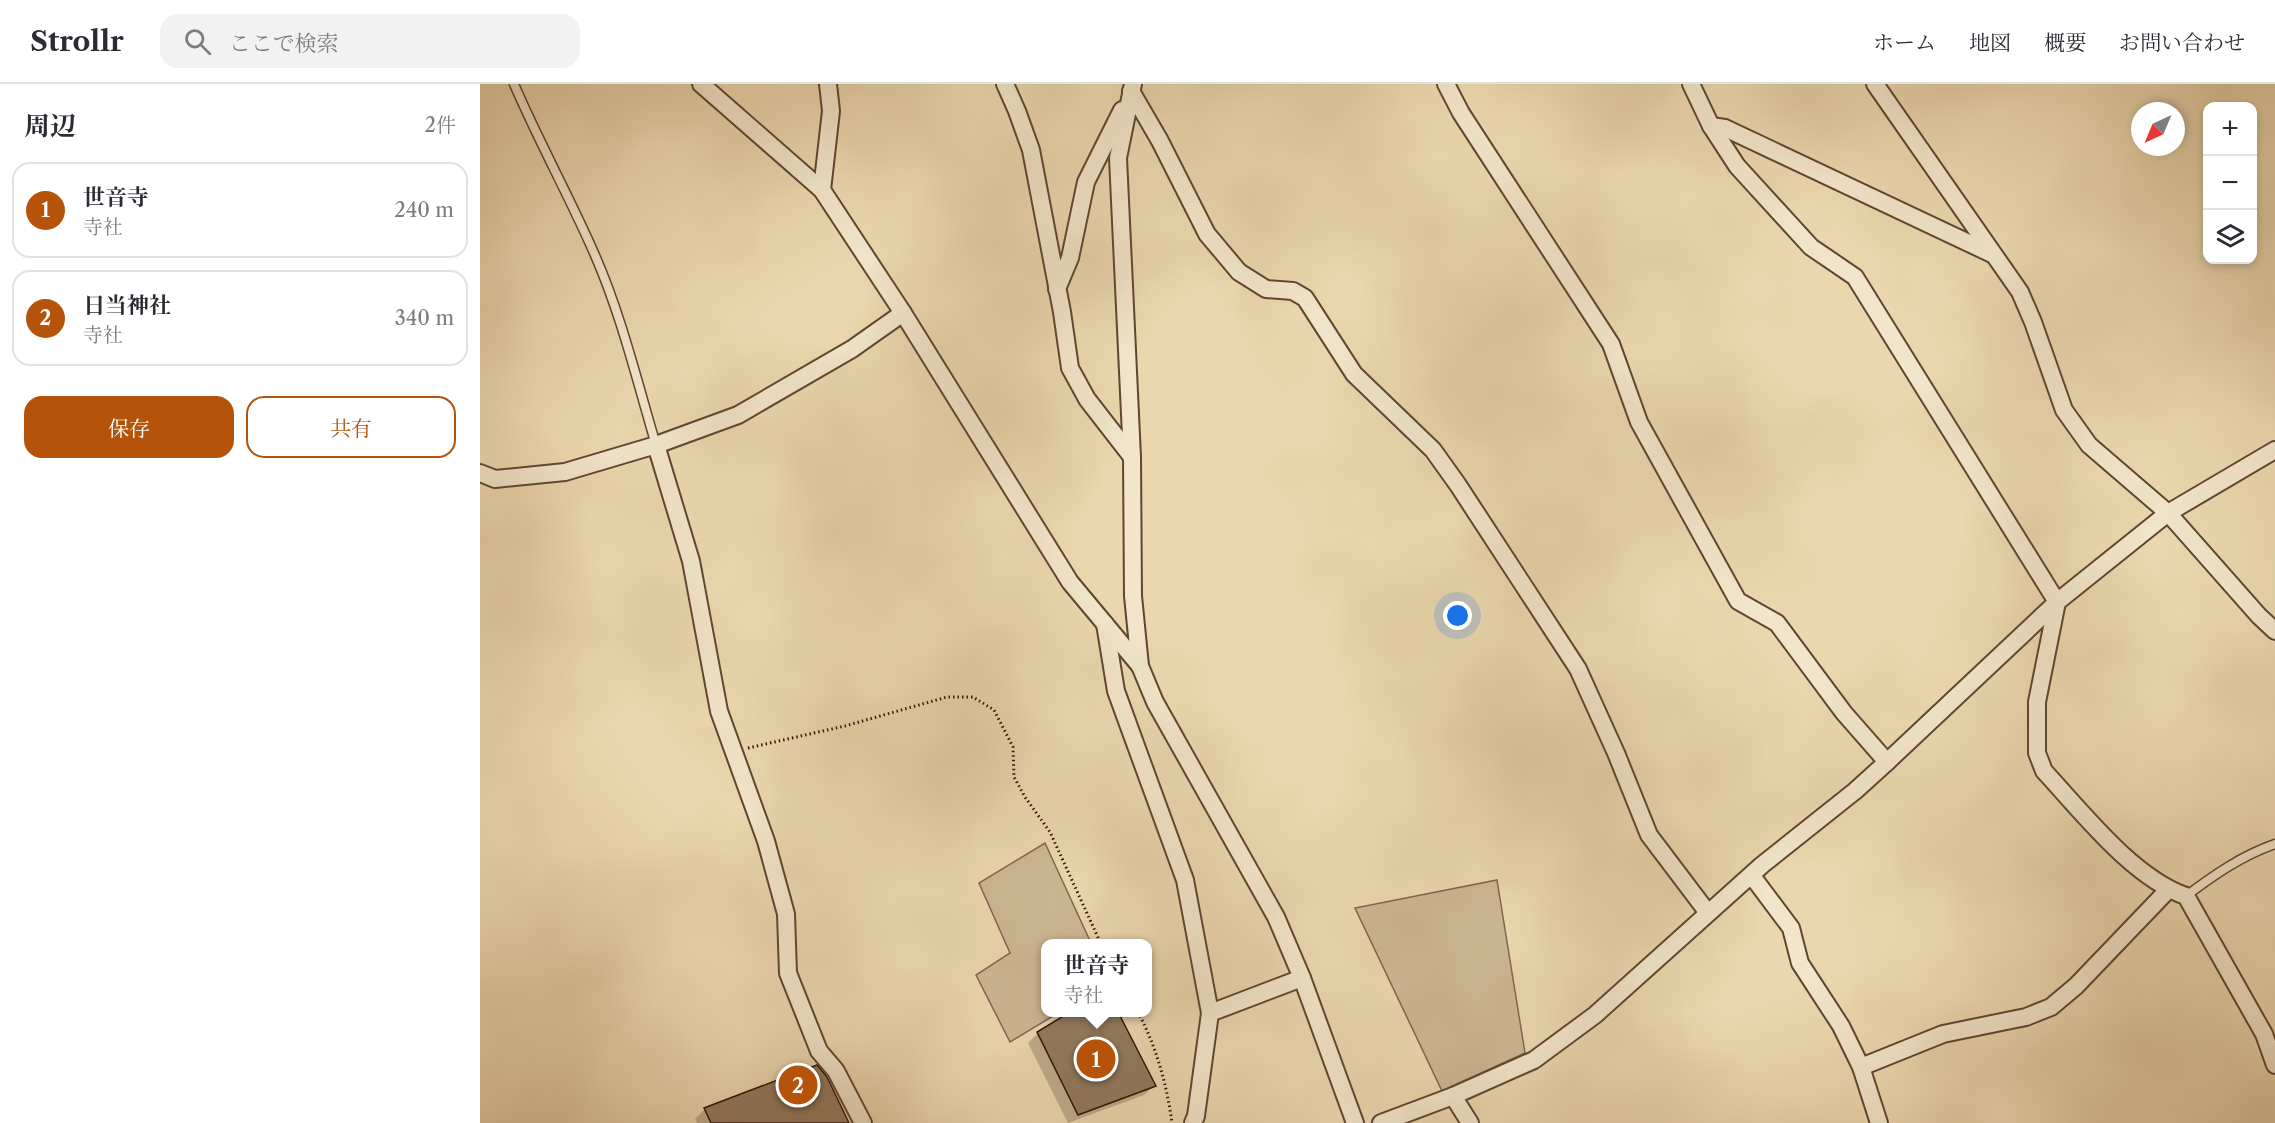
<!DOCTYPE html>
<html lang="ja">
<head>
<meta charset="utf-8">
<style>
	body { margin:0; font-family:"Libre Caslon Text","Noto Serif JP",serif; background:#f2f2f3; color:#2b2b33 }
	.controls { position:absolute; right:18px; top:18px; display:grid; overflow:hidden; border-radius:12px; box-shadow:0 3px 9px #0003 }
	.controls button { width:54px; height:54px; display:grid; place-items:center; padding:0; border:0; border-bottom:2px solid #e1e1e2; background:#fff; color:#2b2b33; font:30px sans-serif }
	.compass { position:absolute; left:1651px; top:18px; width:54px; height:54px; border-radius:50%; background:#fff; box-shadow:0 3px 9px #0003; rotate:224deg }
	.you { position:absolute; left:978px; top:532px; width:21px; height:21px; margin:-15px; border:4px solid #fff; border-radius:50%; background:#1a73e8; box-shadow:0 0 0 9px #1a73e833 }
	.badge { display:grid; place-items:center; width:39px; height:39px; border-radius:50%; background:#b45309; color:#fff; font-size:20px; font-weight:700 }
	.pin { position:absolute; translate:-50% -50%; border:3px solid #fff; box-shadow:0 2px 6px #0006 }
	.popup { position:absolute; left:561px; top:855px; width:111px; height:78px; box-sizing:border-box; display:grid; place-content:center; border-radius:12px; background:#fff; filter:drop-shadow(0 2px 4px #0005); font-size:20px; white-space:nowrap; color:#7c7c81 }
	.popup b { font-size:22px; color:#2b2b33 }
	.popup::after { content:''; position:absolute; left:50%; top:100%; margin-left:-12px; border:12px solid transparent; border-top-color:#fff }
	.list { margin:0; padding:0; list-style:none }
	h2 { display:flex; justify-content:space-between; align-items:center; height:78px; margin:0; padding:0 24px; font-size:26px }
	h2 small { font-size:20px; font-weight:400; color:#7c7c81 }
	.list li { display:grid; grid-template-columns:39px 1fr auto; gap:18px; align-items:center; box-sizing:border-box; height:96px; margin:0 12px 12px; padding:0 12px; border:2px solid #e1e1e2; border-radius:18px }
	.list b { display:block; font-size:22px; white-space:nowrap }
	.list p { margin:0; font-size:20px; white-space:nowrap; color:#7c7c81 }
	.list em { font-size:20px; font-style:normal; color:#7c7c81 }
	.actions { display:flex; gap:12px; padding:18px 24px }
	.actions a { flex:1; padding:14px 0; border:2px solid #b45309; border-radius:18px; text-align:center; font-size:21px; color:#b45309 }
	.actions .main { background:#b45309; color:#fff }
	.icon { flex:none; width:33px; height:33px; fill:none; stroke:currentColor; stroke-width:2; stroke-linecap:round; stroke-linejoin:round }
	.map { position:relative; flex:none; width:1795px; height:1039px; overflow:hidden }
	header { display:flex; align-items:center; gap:36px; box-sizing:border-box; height:84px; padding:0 30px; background:#fff; border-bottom:2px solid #e1e1e2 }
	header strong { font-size:28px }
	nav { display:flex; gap:33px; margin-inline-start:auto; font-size:21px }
	.search { width:420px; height:54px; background:#f2f2f3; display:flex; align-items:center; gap:15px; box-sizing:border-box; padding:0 21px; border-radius:18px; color:#7c7c81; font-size:22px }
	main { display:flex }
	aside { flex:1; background:#fff }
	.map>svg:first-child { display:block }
	.green { fill:#ccb693; stroke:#7f664e; stroke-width:1.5 }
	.shadow { fill:#0003 }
	.building { fill:#927a5f; stroke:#321508; stroke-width:1.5 }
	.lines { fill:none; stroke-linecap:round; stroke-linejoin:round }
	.service-casing { stroke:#604632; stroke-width:11 }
	.minor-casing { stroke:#604632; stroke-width:20 }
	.path { stroke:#321508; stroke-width:3; stroke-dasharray:1.5 3; stroke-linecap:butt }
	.service { stroke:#f2e5cb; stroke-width:8 }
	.minor { stroke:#f2e5cb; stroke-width:16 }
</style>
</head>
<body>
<header>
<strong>Strollr</strong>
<div class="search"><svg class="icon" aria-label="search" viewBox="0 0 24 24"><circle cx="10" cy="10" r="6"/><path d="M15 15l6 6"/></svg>ここで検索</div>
<nav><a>ホーム</a><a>地図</a><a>概要</a><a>お問い合わせ</a></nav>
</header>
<main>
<aside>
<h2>周辺<small>2件</small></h2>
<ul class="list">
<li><span class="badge">1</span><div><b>世音寺</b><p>寺社</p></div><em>240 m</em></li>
<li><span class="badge">2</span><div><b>日当神社</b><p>寺社</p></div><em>340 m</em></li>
</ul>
<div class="actions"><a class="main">保存</a><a>共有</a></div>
</aside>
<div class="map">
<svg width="1795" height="1039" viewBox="0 0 1795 1039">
	<rect width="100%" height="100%" fill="#ebd7af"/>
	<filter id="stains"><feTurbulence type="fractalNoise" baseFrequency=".00333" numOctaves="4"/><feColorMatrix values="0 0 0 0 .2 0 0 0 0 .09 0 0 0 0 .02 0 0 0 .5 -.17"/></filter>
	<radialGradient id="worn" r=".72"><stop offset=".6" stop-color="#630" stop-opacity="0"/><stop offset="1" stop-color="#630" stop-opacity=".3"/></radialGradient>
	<g class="green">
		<path d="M565 759 611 859 565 860V928L578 929 530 958 496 891 530 869 499 799Z"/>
		<path d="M1017 796 1045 969 962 1007 875 824Z"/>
	</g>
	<g class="shadow">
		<path d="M558 949 674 1002 664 1011 588 1039 548 959Z"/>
		<path d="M225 1025 368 1039H217L215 1035Z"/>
	</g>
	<g class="building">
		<path d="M590 928H638L676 1002 598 1031 557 948Z"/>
		<path d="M337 981 347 993 369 1039H231L224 1024Z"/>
	</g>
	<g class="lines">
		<defs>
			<g id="service">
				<path d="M34 0C59 58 89 112 114 169 141 230 157 297 176 361"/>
				<path d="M1706 812C1734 791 1761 772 1795 760"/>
			</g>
			<g id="minor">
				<path d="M221 0 342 106 423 229 590 498 660 582"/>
				<path d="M525 0 537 27 551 66 582 228 590 284 607 315 652 373"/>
				<path d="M653 0 638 74 652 373 653 512 660 582 675 618 796 833 822 894 875 1039"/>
				<path d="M966 0 981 29 1131 260 1159 338 1258 517 1297 539 1364 629 1407 678"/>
				<path d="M1211 0 1231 42 1245 44 1512 170"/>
				<path d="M1395 0 1540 208 1553 238 1584 326 1609 361 1688 429 1779 532 1795 547"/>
				<path d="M651 7 680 57 727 150 759 188 786 205 813 207 825 214 874 290 953 366 978 401 1098 585 1136 669 1169 751 1228 829"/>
				<path d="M1231 42 1257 82 1331 163 1375 193 1577 518 1557 618V669L1564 687C1602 728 1653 794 1706 812L1784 950 1795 981"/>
				<path d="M342 106 351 27 348 0"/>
				<path d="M577 205 590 174 606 98 642 26"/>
				<path d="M176 361 211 477 239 627 286 757 306 830 308 889 339 967 356 987 383 1039"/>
				<path d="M0 389 15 395 85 388 176 361 258 331 372 265 423 229"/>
				<path d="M625 540 636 607 705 796 730 929"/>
				<path d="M1272 792 1311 844 1320 879 1361 942 1381 983 1399 1039"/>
				<path d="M1381 983 1463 950 1546 933 1571 923 1596 902 1688 806"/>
				<path d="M973 1012 990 1039"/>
				<path d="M713 1039 716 1032 730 929 822 894"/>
				<path d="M901 1039 973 1012 1054 976 1115 931 1282 781 1375 707 1407 678 1577 518 1688 429 1795 366"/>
			</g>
		</defs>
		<use href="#service" class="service-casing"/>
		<use href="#minor" class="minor-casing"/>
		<g class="path">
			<path d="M268 664 365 642 467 613H493L514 626 533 663 534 693 545 713 570 748 621 860"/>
			<path d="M658 928C676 962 687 1001 692 1039"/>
		</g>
		<use href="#service" class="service"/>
		<use href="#minor" class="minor"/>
	</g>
	<rect width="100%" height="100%" filter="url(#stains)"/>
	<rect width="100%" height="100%" fill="url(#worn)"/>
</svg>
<div class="controls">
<button>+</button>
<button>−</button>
<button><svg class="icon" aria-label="layers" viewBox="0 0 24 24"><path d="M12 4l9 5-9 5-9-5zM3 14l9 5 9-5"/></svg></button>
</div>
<svg class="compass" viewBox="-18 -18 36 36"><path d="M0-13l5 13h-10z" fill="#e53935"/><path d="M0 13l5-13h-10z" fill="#7c7c81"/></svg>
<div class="you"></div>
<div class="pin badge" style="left:616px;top:975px">1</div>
<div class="popup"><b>世音寺</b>寺社</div>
<div class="pin badge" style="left:318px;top:1001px">2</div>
</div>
</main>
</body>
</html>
